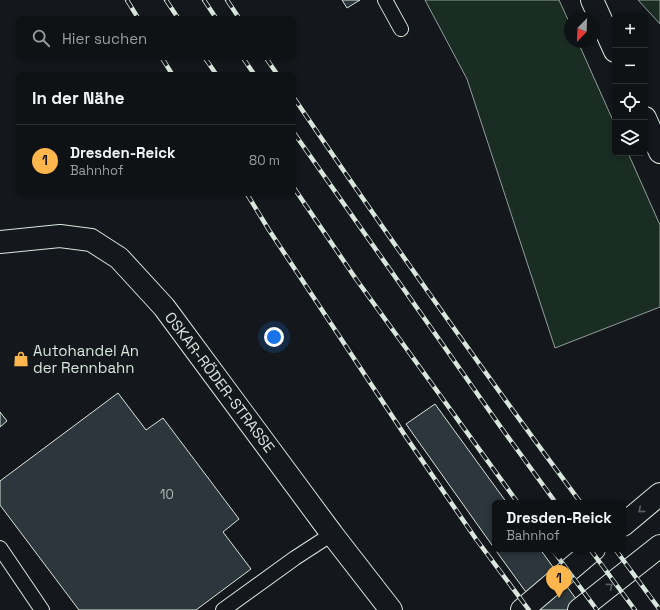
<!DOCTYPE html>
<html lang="de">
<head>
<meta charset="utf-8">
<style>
	body { margin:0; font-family:"Space Grotesk",sans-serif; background:#1d2022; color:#f1f3f6 }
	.controls { position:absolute; right:12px; top:12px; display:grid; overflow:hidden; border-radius:6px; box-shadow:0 2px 6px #0003 }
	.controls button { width:36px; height:36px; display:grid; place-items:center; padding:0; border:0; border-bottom:1px solid #2f3234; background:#0f1215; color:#f1f3f6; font:20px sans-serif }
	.compass { position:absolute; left:564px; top:12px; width:36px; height:36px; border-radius:50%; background:#0f1215; box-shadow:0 2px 6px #0003; rotate:203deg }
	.you { position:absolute; left:274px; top:337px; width:14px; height:14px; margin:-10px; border:3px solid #fff; border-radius:50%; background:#1a73e8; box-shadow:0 0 0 6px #1a73e833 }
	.badge { display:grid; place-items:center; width:26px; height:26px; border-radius:50%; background:#ffb74d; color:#111; font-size:13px; font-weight:700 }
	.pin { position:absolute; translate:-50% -33px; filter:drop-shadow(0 1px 2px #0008) }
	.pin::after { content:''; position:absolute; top:21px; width:14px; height:12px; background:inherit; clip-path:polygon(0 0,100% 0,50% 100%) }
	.popup { position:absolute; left:492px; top:500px; width:134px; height:52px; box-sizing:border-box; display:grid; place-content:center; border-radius:6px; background:#0f1215; filter:drop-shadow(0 1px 3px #0005); font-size:13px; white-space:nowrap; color:#9b9ea0 }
	.popup b { font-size:15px; color:#f1f3f6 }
	.popup::after { content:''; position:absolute; left:50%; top:100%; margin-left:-8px; border:8px solid transparent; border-top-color:#0f1215 }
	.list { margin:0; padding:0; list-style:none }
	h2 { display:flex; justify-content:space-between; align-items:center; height:52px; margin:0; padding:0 16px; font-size:17px }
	h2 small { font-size:13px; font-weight:400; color:#9b9ea0 }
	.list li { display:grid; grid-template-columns:26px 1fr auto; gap:12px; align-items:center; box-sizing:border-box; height:72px; padding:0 16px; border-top:1px solid #2f3234 }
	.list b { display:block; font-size:15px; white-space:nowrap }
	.list p { margin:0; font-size:13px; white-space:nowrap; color:#9b9ea0 }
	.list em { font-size:13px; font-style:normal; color:#9b9ea0 }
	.icon { flex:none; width:22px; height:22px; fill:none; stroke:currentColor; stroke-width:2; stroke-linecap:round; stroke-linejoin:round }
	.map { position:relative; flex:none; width:660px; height:610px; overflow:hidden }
	.search { position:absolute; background:#0f1215; box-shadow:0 2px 6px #0003; left:16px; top:16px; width:280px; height:44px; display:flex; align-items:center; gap:10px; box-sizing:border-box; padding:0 14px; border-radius:6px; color:#9b9ea0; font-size:15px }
	.panel { position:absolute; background:#0f1215; box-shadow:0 2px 6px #0003; left:16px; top:72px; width:280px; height:124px; border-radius:6px }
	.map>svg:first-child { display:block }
	.green { fill:#1a2d24; stroke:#939e99 }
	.building { fill:#2c363c; stroke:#d8e6dc }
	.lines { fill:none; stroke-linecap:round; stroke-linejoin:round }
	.service-casing { stroke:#d8e6dc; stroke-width:16 }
	.minor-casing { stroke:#d8e6dc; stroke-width:24 }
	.tertiary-casing { stroke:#d8e6dc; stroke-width:24 }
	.service { stroke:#14181c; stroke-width:14 }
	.minor { stroke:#14181c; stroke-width:22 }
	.tertiary { stroke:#14181c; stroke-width:22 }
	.rail-casing { stroke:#d8e6dc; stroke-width:4.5 }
	.rail { stroke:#14181c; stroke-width:3; stroke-dasharray:9; stroke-linecap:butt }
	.oneway { stroke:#59605f }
	.labels { text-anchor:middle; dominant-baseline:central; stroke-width:3; stroke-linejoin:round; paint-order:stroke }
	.number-label { font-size:13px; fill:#adbab4 }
	.poi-label { font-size:15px; fill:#d8e6dc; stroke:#14181c; text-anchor:start }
	.street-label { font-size:15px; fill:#d8e6dc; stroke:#14181c }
</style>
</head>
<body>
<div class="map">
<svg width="660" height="610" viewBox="0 0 660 610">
	<rect width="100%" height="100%" fill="#14181c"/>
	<g class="green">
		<path d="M425 0H559L570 24V42H578L615 125V153H628L660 225V307L555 348 467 79Z"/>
		<path d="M638 0H660V24Z"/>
	</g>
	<g class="building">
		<path d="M342 0H360L347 8Z"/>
		<path d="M118 393 146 430 163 418 239 519 223 532 251 569 196 610H79L0 505V481Z"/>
		<path d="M435 404 507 503H495V549H540L584 610H539L499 555 406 424Z"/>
		<path d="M0 412 7 421 0 427Z"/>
	</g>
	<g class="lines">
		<defs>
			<g id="service">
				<path d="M385 0 401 29"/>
				<path d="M0 548 42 610"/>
				<path d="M223 610 295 558 332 534"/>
			</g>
			<g id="minor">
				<path d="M592 0 615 51"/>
				<path d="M645 118 660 152"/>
			</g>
			<g id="tertiary">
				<path d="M0 242 60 236 91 240 119 258 164 307 332 534 391 610"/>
				<path d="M623 525 660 494"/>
				<path d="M522 610 594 549"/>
				<path d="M579 610 660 546"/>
			</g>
		</defs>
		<use href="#service" class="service-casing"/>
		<use href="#minor" class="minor-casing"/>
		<use href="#tertiary" class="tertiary-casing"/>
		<use href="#service" class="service"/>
		<use href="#minor" class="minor"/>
		<use href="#tertiary" class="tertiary"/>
		<defs>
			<g id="rail">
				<path d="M127 0 138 18"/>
				<path d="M166 0 178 18"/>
				<path d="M204 0 216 18"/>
				<path d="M227 0 239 18"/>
				<path d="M162 58 172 74"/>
				<path d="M205 58 216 74"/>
				<path d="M243 58 254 74"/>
				<path d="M266 58 277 74"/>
				<path d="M294 98C387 235 482 370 581 503"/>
				<path d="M294 133 500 426 556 503"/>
				<path d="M294 188 356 279 518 503"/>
				<path d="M247 194 269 230 406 437 476 539 529 610"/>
				<path d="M552 549 597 610"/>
				<path d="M590 549 635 610"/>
				<path d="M615 549 660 610"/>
			</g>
		</defs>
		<use href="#rail" class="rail-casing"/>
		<use href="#rail" class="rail"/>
	</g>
	<defs><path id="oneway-chevron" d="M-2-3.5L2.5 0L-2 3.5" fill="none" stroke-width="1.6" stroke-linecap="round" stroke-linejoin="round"/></defs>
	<g class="oneway">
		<use href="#oneway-chevron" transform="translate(641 510) rotate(140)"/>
		<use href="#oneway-chevron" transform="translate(610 586) rotate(-37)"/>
	</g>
	<defs>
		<symbol id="shop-bare" viewBox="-9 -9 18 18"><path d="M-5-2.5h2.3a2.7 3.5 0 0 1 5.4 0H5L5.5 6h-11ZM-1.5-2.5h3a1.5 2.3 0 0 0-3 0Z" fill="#ffb74d" stroke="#14181c" stroke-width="2.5" paint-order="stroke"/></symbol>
	</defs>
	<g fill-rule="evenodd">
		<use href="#shop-bare" x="10" y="348" width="22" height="22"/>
	</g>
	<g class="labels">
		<g class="number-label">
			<text x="167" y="494">10</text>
		</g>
		<g class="poi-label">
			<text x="33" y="350">Autohandel An<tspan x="33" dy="17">der Rennbahn</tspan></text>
		</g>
		<g class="street-label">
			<text transform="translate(220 382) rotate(53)">OSKAR-RÖDER-STRASSE</text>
		</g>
	</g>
</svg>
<div class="controls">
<button>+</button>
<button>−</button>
<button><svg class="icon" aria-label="locate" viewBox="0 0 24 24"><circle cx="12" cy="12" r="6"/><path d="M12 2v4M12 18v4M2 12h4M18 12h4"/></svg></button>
<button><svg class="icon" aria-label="layers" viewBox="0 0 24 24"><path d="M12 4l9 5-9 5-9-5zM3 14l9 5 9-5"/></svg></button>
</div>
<svg class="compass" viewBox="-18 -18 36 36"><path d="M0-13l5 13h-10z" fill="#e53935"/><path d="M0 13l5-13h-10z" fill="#9b9ea0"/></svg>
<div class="you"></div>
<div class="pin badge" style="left:559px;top:598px">1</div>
<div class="popup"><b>Dresden-Reick</b>Bahnhof</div>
<div class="search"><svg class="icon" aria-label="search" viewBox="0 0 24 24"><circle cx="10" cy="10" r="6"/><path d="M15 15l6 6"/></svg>Hier suchen</div>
<section class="panel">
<h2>In der Nähe<small></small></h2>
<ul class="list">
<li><span class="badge">1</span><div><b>Dresden-Reick</b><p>Bahnhof</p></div><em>80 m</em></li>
</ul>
</section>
</div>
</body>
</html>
